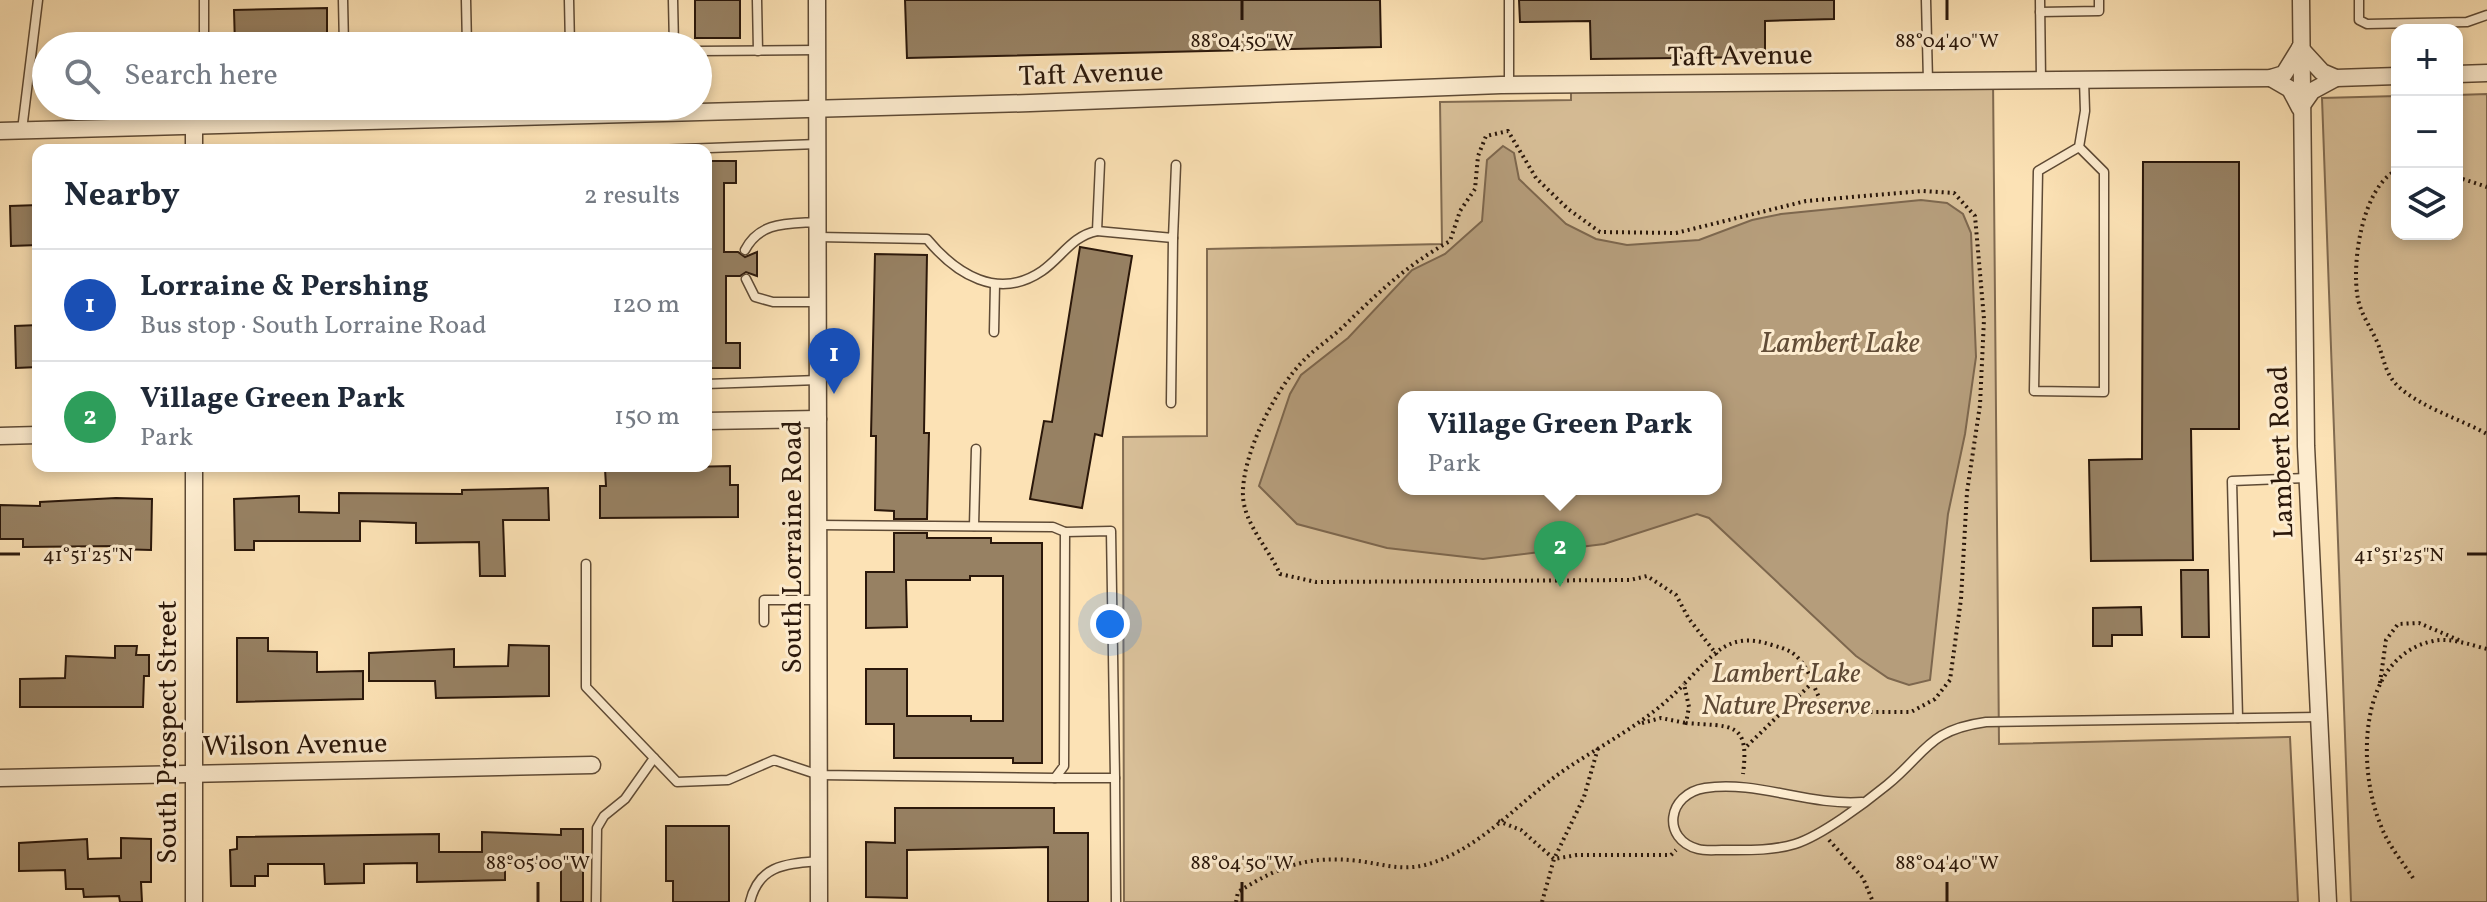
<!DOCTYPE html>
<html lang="en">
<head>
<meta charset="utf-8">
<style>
	body { margin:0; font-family:Vollkorn,serif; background:#f6f6f7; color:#1f2937 }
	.controls { position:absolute; right:24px; top:24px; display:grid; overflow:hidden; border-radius:16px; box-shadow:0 4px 12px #0003 }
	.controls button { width:72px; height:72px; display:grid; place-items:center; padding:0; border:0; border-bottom:2px solid #e0e1e3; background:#fff; color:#1f2937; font:40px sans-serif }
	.you { position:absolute; left:1110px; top:624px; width:28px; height:28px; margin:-20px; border:6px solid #fff; border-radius:50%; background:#1a73e8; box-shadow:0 0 0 12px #1a73e833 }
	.badge { display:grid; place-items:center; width:52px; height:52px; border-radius:50%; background:#8f2418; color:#fff; font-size:26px; font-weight:700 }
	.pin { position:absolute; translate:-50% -66px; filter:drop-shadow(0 2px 4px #0008) }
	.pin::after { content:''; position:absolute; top:42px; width:28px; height:24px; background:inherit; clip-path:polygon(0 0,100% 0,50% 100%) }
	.popup { position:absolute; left:1398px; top:391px; width:324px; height:104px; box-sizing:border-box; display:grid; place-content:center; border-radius:16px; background:#fff; filter:drop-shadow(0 2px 6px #0005); font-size:26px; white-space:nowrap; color:#747a83 }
	.popup b { font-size:30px; color:#1f2937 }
	.popup::after { content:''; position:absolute; left:50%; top:100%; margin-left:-16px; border:16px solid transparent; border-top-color:#fff }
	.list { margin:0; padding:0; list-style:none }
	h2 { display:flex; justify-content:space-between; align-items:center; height:104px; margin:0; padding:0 32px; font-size:34px }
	h2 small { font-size:26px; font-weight:400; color:#747a83 }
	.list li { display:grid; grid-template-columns:52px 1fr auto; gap:24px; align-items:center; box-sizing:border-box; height:112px; padding:0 32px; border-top:2px solid #e0e1e3 }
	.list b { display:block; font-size:30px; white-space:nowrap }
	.list p { margin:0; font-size:26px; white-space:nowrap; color:#747a83 }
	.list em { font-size:26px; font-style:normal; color:#747a83 }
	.icon { flex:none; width:44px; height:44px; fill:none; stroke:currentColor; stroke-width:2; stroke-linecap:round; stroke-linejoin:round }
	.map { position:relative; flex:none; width:2487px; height:902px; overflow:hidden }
	.search { position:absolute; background:#fff; box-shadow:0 4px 12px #0003; left:32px; top:32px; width:680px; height:88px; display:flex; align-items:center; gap:20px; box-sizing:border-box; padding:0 28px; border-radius:44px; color:#747a83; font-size:30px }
	.panel { position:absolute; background:#fff; box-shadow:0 4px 12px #0003; left:32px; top:144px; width:680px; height:328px; border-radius:16px }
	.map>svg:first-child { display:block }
	.green { fill:#d8bf98; stroke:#816b51; stroke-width:2; fill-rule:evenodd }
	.water { fill:#b59d7b; stroke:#7d674e; stroke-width:2; fill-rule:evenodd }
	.building { fill:#978163; stroke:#2a170a; stroke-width:2 }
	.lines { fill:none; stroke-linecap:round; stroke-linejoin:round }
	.lane-casing { stroke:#5e4a35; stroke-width:11 }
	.street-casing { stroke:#5e4a35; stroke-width:19 }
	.path { stroke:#2a170a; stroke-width:4; stroke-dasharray:2 4; stroke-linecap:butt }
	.lane { stroke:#fdeccf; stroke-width:8 }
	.street { stroke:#fdeccf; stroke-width:16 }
	.ticks { fill:none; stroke:#2a170a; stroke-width:3 }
	.labels { text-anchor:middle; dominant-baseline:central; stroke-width:6; stroke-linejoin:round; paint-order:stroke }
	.street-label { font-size:28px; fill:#2a170a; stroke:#fdeccf }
	.park-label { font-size:28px; font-style:italic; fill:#5e4935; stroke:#fdeccf }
	.water-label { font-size:30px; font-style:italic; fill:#624d37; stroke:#fdeccf }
	.ticks-label { font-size:20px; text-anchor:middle; fill:#2a170a; stroke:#fdeccf; stroke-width:6; stroke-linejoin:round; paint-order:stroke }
</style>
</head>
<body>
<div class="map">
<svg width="2487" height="902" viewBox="0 0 2487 902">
	<rect width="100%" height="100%" fill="#fce2b5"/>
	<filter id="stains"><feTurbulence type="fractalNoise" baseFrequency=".0025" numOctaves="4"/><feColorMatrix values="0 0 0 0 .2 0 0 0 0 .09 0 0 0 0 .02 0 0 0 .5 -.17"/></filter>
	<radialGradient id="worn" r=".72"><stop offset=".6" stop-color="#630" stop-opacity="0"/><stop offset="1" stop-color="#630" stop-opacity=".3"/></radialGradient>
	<g class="green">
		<path d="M1993 78 1999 744 2290 737 2298 902H1124L1123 437 1207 436V249L1442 244 1440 102 1571 100V88ZM1404 397H1716V489H1404Z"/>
		<path d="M2487 94V902H2351L2322 98 2397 96V234H2457V95Z"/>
	</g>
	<path class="water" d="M1503 146 1514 153 1519 179 1566 224 1596 239 1627 245 1699 240 1752 220 1781 214 1921 200 1947 203 1963 214 1971 233 1976 357 1965 434 1948 514 1930 680 1909 685 1888 678 1856 656 1709 518 1697 514 1604 544 1483 559 1387 548 1297 524 1259 486 1290 394 1301 375 1348 338 1412 270 1445 254 1482 221 1487 160ZM1404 397H1716V489H1404Z"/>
	<g class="building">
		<rect x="695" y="0" width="45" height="38"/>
		<path d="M905 0H1380L1381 47 907 58Z"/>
		<path d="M1519 0H1834V19L1765 21V57L1591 59 1590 21 1520 22Z"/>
		<path d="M327 8V46H235L234 10Z"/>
		<path d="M706 161H736V183H724V252H738L745 257 757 252V276L746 272 740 276H726V343H740V368H706Z"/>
		<path d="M2143 162H2239V429H2191L2193 560 2091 561 2089 460 2142 459Z"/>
		<path d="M38 205V245L11 246 10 206Z"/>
		<path d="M1080 247 1132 256 1102 436 1095 434 1082 508 1030 499 1044 421 1052 422Z"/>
		<path d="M875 254 927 255 924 433H929L927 519H894V511L875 510 876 436H871Z"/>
		<path d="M38 325V367L16 368 15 326Z"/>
		<path d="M730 466V485H738V517L600 518V486H606L605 469Z"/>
		<path d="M548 488 549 520H503L505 576H480L479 542 416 543V523L360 521V541H254V550H235L234 499 299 496V512L339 513V493L462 494V490Z"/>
		<path d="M116 498 152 499 151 550 115 549 116 546 23 547V539H0V505L40 506V502Z"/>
		<path d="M894 533H927V538H991V543H1042V763H1013V758H894V724H866V669H907V716H971V721H1003V576H970V580H906L907 627 866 628V572H894Z"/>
		<path d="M2181 570H2208L2209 637H2182Z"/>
		<path d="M2141 607 2142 635H2112V646H2093V608Z"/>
		<path d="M237 638H268V651L317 652V672L363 671V699L237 702Z"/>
		<path d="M509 645 549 646V696L436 698 435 681H369V653L454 649V667L508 666Z"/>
		<path d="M115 646H137L136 655H149V676H144L143 707H20V679L65 678 66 656 115 658Z"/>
		<path d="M895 808H1054V833H1088V902H1048V847L907 850V898L866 897V842L895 843Z"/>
		<path d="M666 826H729V902H673V881H666Z"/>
		<path d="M561 829H583V902H561V863H505V880L417 882V863L364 864V883L325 884 324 864H268V876H255V886H231L230 850 237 849V837L439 834V852H482V832L561 835Z"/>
		<path d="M121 838 151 839V882H141L142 902H120L119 896 84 897 83 889H66L65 870 19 871V843L87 839 88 859 121 858Z"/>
	</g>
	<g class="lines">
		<defs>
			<g id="lane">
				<path d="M204 0V46"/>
				<path d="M343 0 344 46"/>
				<path d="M466 0 467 46"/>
				<path d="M569 0 570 46"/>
				<path d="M673 0 674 46"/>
				<path d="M757 0 758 51"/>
				<path d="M1509 0V85"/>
				<path d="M1926 0 1928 81"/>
				<path d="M2040 0 2041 80"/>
				<path d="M2359 0V20L2367 24 2467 22 2487 15"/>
				<path d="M2040 12 2099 11V0"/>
				<path d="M698 51 817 50"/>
				<path d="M22 130 38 0"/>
				<path d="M2079 147 2104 172V392L2034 391 2038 171 2079 147 2085 111 2084 80"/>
				<path d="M655 150 818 144"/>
				<path d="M1097 231 1173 238 1176 165"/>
				<path d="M818 237 927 239C956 274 998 301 1042 271 1062 257 1072 236 1097 231L1100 163"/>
				<path d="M745 250C760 221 788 224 817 222"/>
				<path d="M746 279 755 297 773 302H818"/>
				<path d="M994 332 995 284"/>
				<path d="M706 384 818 380"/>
				<path d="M1171 403 1173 238"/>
				<path d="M974 526 976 449"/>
				<path d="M1065 532 1111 531 1115 778"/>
				<path d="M586 564V687L677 782 728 780 774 760 819 775 1055 778 1064 766 1065 532 1053 527 818 525"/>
				<path d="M764 622V600H818"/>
				<path d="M2238 718 2232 481 2307 478"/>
				<path d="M1055 778H1115L1116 902"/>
				<path d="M1862 802C1809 806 1756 780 1705 788 1667 794 1661 839 1698 849 1705 851 1714 850 1722 850 1746 850 1772 851 1795 844 1821 836 1865 803 1887 785 1927 752 1928 730 1986 722L2318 717"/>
				<path d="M596 902 597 828 604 816 625 799 654 758"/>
				<path d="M750 902C759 865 785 864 819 861"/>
			</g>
			<g id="street">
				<path d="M817 0 819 902"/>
				<path d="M2301 0 2306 446 2328 902"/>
				<path d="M2300 48 2322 72 2336 78 2397 76"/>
				<path d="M2457 74 2487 73"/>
				<path d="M2271 78 2290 89 2300 108 2312 91 2336 78"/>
				<path d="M194 126V150"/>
				<path d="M0 131 1030 103 1501 85 2271 78 2284 74 2300 48"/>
				<path d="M706 421 818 419"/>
				<path d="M0 436 38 435"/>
				<path d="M194 466V902"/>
				<path d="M0 778 592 765"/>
			</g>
		</defs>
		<use href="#lane" class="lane-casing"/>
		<use href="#street" class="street-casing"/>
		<g class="path">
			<path d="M2397 170C2362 187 2351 264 2358 299 2361 315 2372 329 2378 344 2385 361 2385 375 2400 388 2423 408 2460 419 2487 434"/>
			<path d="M2457 177 2487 187"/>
			<path d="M1717 655 1689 619 1676 595 1647 576 1630 580 1316 582 1280 574C1269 549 1245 525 1243 497 1241 456 1275 389 1304 360 1317 347 1333 337 1346 324 1381 290 1406 266 1450 241L1460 211 1475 189 1478 156 1486 136 1508 131 1536 178 1568 209 1600 232 1676 233 1806 201 1922 191 1954 193 1975 216 1984 319 1980 405 1967 492 1961 599 1950 680 1935 699 1911 712H1852L1822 703C1815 691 1811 675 1803 664 1794 651 1786 649 1772 645 1728 630 1713 655 1684 684L1689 707 1686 723C1731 727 1750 720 1743 774"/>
			<path d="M2380 683 2386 640 2398 624 2419 623 2461 641"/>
			<path d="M1642 723 1661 718 1686 723"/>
			<path d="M1747 746 1811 684"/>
			<path d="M1498 821 1521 830 1554 859 1577 855H1671L1676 850"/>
			<path d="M1829 840 1863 878 1873 902"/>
			<path d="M2413 878C2402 861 2388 845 2381 826 2357 769 2357 657 2433 641 2449 637 2471 645 2487 649"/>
			<path d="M1236 902 1238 892C1279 866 1309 855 1359 861 1382 864 1401 871 1425 865 1478 851 1517 804 1560 773 1602 744 1649 722 1684 684"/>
			<path d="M1542 902 1554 859 1584 797 1598 748"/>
		</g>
		<use href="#lane" class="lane"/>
		<use href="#street" class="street"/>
	</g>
	<path class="ticks" d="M1242 0V20M1947 0V20M0 554H20M2467 554H2487M538 882V902M1242 882V902M1947 882V902"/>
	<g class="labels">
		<g class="street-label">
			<text transform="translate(1740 57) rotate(-1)">Taft Avenue</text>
			<text transform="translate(1091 75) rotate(-2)">Taft Avenue</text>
			<text transform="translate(2282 452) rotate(-92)">Lambert Road</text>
			<text transform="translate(793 547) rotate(-90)">South Lorraine Road</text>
			<text transform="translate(168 732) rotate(-90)">South Prospect Street</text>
			<text transform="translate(295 746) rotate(-1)">Wilson Avenue</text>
		</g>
		<g class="park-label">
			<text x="1786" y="674">Lambert Lake<tspan x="1786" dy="32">Nature Preserve</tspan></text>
		</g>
		<g class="water-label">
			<text x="1840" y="344">Lambert Lake</text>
		</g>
	</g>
	<g class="ticks-label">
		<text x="1242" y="47">88°04'50"W</text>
		<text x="1947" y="47">88°04'40"W</text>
		<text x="88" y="561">41°51'25"N</text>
		<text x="2399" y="561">41°51'25"N</text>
		<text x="538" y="869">88°05'00"W</text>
		<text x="1242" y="869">88°04'50"W</text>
		<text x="1947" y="869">88°04'40"W</text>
	</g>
	<rect width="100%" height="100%" filter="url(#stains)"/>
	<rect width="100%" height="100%" fill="url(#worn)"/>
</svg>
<div class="controls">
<button>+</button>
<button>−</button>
<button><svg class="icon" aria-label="layers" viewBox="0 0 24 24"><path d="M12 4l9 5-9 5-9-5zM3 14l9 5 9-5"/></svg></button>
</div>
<div class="you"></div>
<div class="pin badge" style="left:834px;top:394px;background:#1a4fb4">1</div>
<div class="pin badge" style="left:1560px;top:587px;background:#2e9e5b">2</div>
<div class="popup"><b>Village Green Park</b>Park</div>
<div class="search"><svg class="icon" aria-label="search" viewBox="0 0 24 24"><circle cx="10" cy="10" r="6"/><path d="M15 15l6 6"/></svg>Search here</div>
<section class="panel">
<h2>Nearby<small>2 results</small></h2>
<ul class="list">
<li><span class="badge" style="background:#1a4fb4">1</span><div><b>Lorraine &amp; Pershing</b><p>Bus stop · South Lorraine Road</p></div><em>120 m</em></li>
<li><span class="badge" style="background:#2e9e5b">2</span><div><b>Village Green Park</b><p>Park</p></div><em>150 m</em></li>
</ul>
</section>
</div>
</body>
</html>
